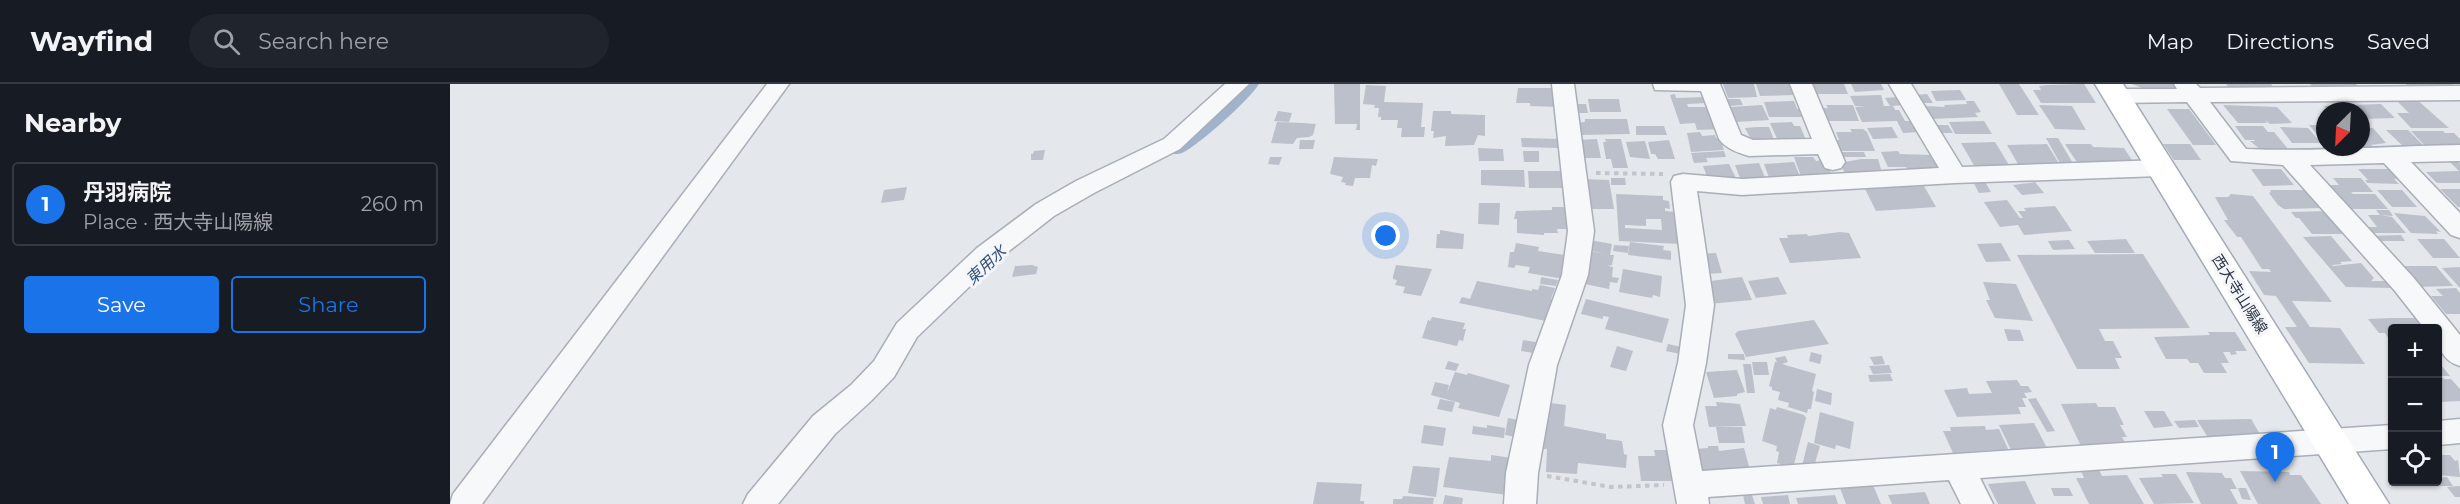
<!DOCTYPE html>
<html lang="en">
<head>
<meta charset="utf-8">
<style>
	body { margin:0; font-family:Montserrat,"Noto Sans JP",sans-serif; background:#20242c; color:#f1f3f6 }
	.controls { position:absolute; right:18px; bottom:18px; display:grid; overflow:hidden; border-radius:6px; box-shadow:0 2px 4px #0004 }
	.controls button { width:54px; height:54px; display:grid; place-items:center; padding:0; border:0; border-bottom:2px solid #363941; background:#171b24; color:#f1f3f6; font:30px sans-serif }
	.compass { position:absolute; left:1866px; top:18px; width:54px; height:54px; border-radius:50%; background:#171b24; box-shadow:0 2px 4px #0004; rotate:204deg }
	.you { position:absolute; left:936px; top:152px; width:21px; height:21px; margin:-15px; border:4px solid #fff; border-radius:50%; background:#1a73e8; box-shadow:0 0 0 9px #1a73e833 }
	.badge { display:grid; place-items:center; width:39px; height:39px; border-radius:50%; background:#1a73e8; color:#fff; font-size:20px; font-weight:700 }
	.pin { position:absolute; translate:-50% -50px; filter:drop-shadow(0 2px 3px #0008) }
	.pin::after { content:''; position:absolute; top:32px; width:21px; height:18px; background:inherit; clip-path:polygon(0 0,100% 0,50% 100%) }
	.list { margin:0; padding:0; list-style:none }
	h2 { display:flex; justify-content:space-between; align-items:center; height:78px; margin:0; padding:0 24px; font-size:26px }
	h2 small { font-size:20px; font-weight:400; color:#9ea1a6 }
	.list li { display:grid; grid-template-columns:39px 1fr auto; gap:18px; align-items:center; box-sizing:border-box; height:84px; margin:0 12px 12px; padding:0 12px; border:2px solid #363941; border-radius:6px }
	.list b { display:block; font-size:22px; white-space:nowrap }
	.list p { margin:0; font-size:20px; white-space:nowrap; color:#9ea1a6 }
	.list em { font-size:20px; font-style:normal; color:#9ea1a6 }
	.actions { display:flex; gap:12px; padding:18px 24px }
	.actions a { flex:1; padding:14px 0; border:2px solid #1a73e8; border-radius:6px; text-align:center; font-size:21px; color:#1a73e8 }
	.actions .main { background:#1a73e8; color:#fff }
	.icon { flex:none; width:33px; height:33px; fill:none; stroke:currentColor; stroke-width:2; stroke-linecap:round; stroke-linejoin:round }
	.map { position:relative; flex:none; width:2010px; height:420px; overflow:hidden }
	header { display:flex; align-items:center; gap:36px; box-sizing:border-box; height:84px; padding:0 30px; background:#171b24; border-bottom:2px solid #363941 }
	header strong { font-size:28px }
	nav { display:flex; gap:33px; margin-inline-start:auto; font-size:21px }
	.search { width:420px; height:54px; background:#20242c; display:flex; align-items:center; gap:15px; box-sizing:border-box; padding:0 21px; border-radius:33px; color:#9ea1a6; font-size:22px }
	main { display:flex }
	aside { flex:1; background:#171b24 }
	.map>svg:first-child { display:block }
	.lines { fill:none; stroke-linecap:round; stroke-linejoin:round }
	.canal { fill:#9fb4cc; fill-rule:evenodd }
	.building { fill:#bbc0ca; fill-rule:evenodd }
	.minor-casing { stroke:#a9aeb7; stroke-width:3 }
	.major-casing { stroke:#a3abb8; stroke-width:3 }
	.path { stroke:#c2c5cb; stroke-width:4; stroke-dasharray:4.5 4.5; stroke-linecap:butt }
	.minor { fill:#f7f8fa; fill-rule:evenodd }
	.major { fill:#fff; fill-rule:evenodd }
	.labels { text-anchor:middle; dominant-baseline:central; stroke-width:6; stroke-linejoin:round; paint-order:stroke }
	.street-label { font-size:15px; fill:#2b3445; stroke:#f4f6f9 }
	.water-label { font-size:16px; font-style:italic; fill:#34527a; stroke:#f4f6f9 }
</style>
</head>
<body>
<header>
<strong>Wayfind</strong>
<div class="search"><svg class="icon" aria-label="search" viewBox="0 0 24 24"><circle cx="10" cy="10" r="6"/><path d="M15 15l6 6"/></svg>Search here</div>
<nav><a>Map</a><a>Directions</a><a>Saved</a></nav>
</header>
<main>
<aside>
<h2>Nearby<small></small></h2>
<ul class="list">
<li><span class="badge">1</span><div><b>丹羽病院</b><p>Place · 西大寺山陽線</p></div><em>260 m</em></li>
</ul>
<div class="actions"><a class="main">Save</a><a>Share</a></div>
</aside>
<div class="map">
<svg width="2010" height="420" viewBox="0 0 2010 420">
	<rect width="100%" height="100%" fill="#e4e7ec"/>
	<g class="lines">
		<path class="canal" d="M789 0H809C798 17 750 60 732 69 727 71 723 70 718 68L715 64Z"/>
	</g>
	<g class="building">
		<path d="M884 0H910V46H906L907 40H885Z"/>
		<path d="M1273 0H1304L1307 13 1278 14Z"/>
		<path d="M1306 0H1339L1343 11 1310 12Z"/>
		<path d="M1361 0H1394L1398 10H1364Z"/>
		<path d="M1401 0H1431L1434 6 1405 8Z"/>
		<path d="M1549 0H1569L1589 31H1567Z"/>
		<path d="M1634 0 1646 19H1591L1583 6H1591L1589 2 1597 1Z"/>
		<path d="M1682 0H1723L1725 4H1692Z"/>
		<path d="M1776 0H1821L1825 5H1780Z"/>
		<path d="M1860 0H1906L1911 5H1864Z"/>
		<path d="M1956 0H2002L2006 4 1960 5Z"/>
		<path d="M916 1 936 2 934 18 973 19 971 43H975L974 53H951L952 44H947L948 36H931V33H928L929 24H924L925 21 913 20Z"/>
		<path d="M1068 4H1104L1108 23 1080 22V19H1066Z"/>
		<path d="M1510 6 1516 16 1486 17 1481 7Z"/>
		<path d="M1225 10 1226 14 1254 13 1256 19 1237 20 1238 23H1259L1269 45 1247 46 1245 39 1230 40 1220 11Z"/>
		<path d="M1477 10 1483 19H1472L1466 11Z"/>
		<path d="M1431 11 1434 22H1440L1435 14 1448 13 1452 21 1443 22 1445 26H1449L1455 37H1463L1470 48 1453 49 1447 37 1412 38 1405 23 1416 22H1405L1400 12Z"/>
		<path d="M1944 14H1965L1999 44H1961L1947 29H1959Z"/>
		<path d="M1138 15H1169L1171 28H1140Z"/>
		<path d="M1275 15H1290L1293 21 1278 22Z"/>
		<path d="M1344 17 1347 25H1351L1352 33H1319L1314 18Z"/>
		<path d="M1516 17H1524L1531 28 1525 29 1528 33 1481 35 1474 22 1495 23 1494 21 1517 20Z"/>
		<path d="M1121 20H1136L1138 29H1122Z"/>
		<path d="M1931 20 1945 34 1911 35V27H1886L1877 25 1874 22Z"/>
		<path d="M1312 21 1319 36 1286 38 1280 23Z"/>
		<path d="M1376 21H1403L1409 37H1378L1373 24H1378Z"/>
		<path d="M1589 21 1622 22 1636 46 1605 45Z"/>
		<path d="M1773 21 1827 23 1842 39 1820 40 1815 36 1817 39H1788Z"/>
		<path d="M1717 25H1739L1766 61H1743Z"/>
		<path d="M828 27 842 29 839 38 824 37Z"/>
		<path d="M983 27H1001V30L1035 31V52L1028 51 1024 61 995 62 996 52 983 54 984 47H981Z"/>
		<path d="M1135 35H1177L1180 50 1127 51 1125 39 1135 38Z"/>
		<path d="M1534 37 1542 50H1505L1499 38Z"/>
		<path d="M827 38 853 39 866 40 863 51 859 53 847 54 843 60 821 59Z"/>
		<path d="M1342 38 1344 42H1350L1356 56 1328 57 1320 39Z"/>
		<path d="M1486 41H1498L1503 49H1490Z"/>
		<path d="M1859 41H1868L1875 47V60Z"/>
		<path d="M1186 42H1214L1217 51H1186Z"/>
		<path d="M1785 42H1813L1818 48H1824L1838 65 1811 66 1800 57H1805L1804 56H1795Z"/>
		<path d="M1307 43H1319L1325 58 1303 59 1295 44Z"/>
		<path d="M1442 43 1448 54 1423 55 1417 44Z"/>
		<path d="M1830 43 1858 44 1871 59H1842Z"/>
		<path d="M1911 44H1923L1936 59 1921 61 1923 63H1911Z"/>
		<path d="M1400 45H1413L1417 48 1425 67H1389L1384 56H1389L1386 48H1402Z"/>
		<path d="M1936 46H1958L1975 63 1955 64Z"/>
		<path d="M1961 47H1993L1995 49H2004L2010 55V62L1978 65Z"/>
		<path d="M1250 48 1252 52 1265 51 1266 54H1270L1274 66 1241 68 1237 49Z"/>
		<path d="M1071 54 1108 55V64L1072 63Z"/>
		<path d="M1596 54H1608L1624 81H1611Z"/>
		<path d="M1147 55 1151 74H1132L1128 56Z"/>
		<path d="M1155 55H1171L1178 84H1163L1161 75H1156L1153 58H1156Z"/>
		<path d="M850 56H865L863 65H849Z"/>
		<path d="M1219 56 1225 75H1208L1205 70H1201L1198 58Z"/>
		<path d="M1195 57 1200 75 1180 73 1176 58Z"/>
		<path d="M1545 58 1559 81H1563L1566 86 1525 83 1511 59Z"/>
		<path d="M1597 60 1610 81 1572 87 1557 61Z"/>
		<path d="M1615 60H1641L1643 63 1674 64 1683 78 1630 83Z"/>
		<path d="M1713 60H1740L1751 76H1724Z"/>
		<path d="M1028 64 1053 65 1054 77H1029Z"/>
		<path d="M595 66 593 76H581V70H583L584 67Z"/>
		<path d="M1073 67H1089V78H1074Z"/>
		<path d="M1274 67 1276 73 1256 74 1258 78 1244 79 1241 69Z"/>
		<path d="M1448 67 1450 70 1482 71 1490 86 1460 91 1456 83H1438L1431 68Z"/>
		<path d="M1387 68H1414L1416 73H1389Z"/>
		<path d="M820 73H832L829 81 818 80Z"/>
		<path d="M884 73 928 75 926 82 922 81 920 94H905L903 102 895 101 896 99 891 98 893 93 880 90Z"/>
		<path d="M1344 73H1363L1366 77 1372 76 1377 79 1382 92 1352 95Z"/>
		<path d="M1411 75H1428L1433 92H1396L1390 79Z"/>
		<path d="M1999 77H2007L2010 80V99H1987L1976 88 2009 87Z"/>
		<path d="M1344 78 1351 95 1320 96 1314 80Z"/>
		<path d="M1309 79 1316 96 1291 97 1285 81Z"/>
		<path d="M1279 80 1286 94 1258 95 1253 82Z"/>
		<path d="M1801 85H1831L1844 101 1813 102Z"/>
		<path d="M1908 85H1939L1948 95H1944L1949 100 1917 99 1915 96H1918Z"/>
		<path d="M1031 86H1074L1075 103 1031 101Z"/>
		<path d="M1078 87H1111L1112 104H1079Z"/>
		<path d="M1161 94H1175L1176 101H1161Z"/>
		<path d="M1883 94H1911L1923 108H1901L1903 110H1925L1938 125H1900L1879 101H1889Z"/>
		<path d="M1134 95 1159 96 1164 125H1139Z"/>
		<path d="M1522 96H1534L1541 108 1529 109Z"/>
		<path d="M1585 98 1594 109 1572 111 1563 101Z"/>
		<path d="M1474 102 1486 123 1426 127 1415 105Z"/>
		<path d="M457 103 454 116 431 119 434 106Z"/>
		<path d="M1990 105H2010V123H2008Z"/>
		<path d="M1820 106H1856L1871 124 1834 125 1828 121 1819 109 1821 108Z"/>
		<path d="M1927 106H1952L1967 123H1942Z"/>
		<path d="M1166 110 1213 112V116L1219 117 1220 125 1215 124V127L1227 128 1231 160 1169 157ZM1196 135H1211L1212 146 1175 144V141L1196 142Z"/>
		<path d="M1781 110 1803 112 1882 218 1842 217 1860 243 1890 244 1915 280 1859 279 1835 243H1847L1826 212 1814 211 1799 187 1821 188 1819 185H1812L1791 153H1787L1774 136H1778L1765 113H1778Z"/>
		<path d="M1557 116 1570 134H1573L1568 127H1576L1574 124 1605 122 1622 147 1574 151 1568 141 1550 143 1534 118Z"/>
		<path d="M1029 119H1050L1049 141 1028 140Z"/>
		<path d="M1102 123H1121L1123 145H1107L1108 149H1094V151L1067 149V135H1064L1066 127 1102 126Z"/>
		<path d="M1926 126H1939L1943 132 1930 131 1942 133 1956 149H1918L1913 143H1927L1918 131H1930Z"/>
		<path d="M1879 127 1898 150H1862L1849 134H1846L1841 128Z"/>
		<path d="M1944 129 1975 132 1991 148 1986 147 1988 150 1961 149Z"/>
		<path d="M990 146 1014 150 1013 165 986 164 987 150H990Z"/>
		<path d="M1390 148 1399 149 1411 174 1340 179 1329 154H1338L1337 151 1357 150 1358 152Z"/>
		<path d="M1951 151 1955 157H1925L1920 152Z"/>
		<path d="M1881 152 1902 177 1890 178 1892 180 1882 181 1883 182 1911 179 1924 194 1921 197H1937L1942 204 1896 203 1853 153Z"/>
		<path d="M1676 155 1685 169H1645L1637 157Z"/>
		<path d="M1967 155H1994L2010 174H1983Z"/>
		<path d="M1140 156 1162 160 1160 171H1164L1162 181 1158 182 1163 183 1162 193 1169 194 1167 199 1160 198 1159 205 1130 199 1140 167 1155 170 1138 166Z"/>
		<path d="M1619 156 1625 165 1603 166 1598 157Z"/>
		<path d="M1180 158 1214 162 1213 166 1221 167V176L1178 171Z"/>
		<path d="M1066 159 1089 163 1088 167 1121 172 1114 195 1078 189 1080 183 1066 181 1064 184 1058 183 1060 168H1064Z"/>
		<path d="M1551 159 1561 177 1536 178 1527 160Z"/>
		<path d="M1164 161 1179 162 1178 169 1163 167Z"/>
		<path d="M1266 169 1272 189 1252 190 1247 170Z"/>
		<path d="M1693 170 1740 244 1649 245 1655 257H1663L1672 274H1665L1670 285H1627L1567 171Z"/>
		<path d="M582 181 588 183 586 190 562 193 565 182Z"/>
		<path d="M946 181 982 185 971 212 953 209 955 203 945 201 947 196 943 195V192Z"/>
		<path d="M1946 182H1986L2003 202 1962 203Z"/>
		<path d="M2010 183V204L1992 184Z"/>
		<path d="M1173 185 1212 192 1210 213 1203 211 1202 214 1169 208Z"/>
		<path d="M1091 193 1108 196 1106 202 1090 200Z"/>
		<path d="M1292 193 1302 216 1259 220 1253 198Z"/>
		<path d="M1328 193 1337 210 1306 214 1298 197Z"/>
		<path d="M1027 197 1082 207V205L1088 206 1090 201 1105 204 1101 215 1105 217 1096 237 1009 219 1012 213 1020 215Z"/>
		<path d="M1533 198 1566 200 1583 237 1545 234 1536 216H1540Z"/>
		<path d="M2006 204 2010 209V230H1996L1981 212H1993L1986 205Z"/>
		<path d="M1136 215 1219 235 1212 259 1155 245 1159 233 1153 232V235L1131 230Z"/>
		<path d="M982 233 1015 239 1013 245H1016L1013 257 1009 256 1007 262 972 254 978 236 980 237Z"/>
		<path d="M1942 234H1965L1974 244H1942V255H1939L1935 249H1929L1918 235Z"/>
		<path d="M1364 236 1379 260 1296 273 1285 250 1288 247Z"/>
		<path d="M1554 245 1570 246 1574 257H1558Z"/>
		<path d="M1758 248H1785L1797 267H1785L1787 270 1781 271 1780 268H1773L1779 279H1771L1777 289H1754L1748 279H1740L1737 275H1716L1704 253 1760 251Z"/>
		<path d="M1073 256 1086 258 1084 269 1071 267Z"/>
		<path d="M1218 260 1232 263 1230 270 1216 267Z"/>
		<path d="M1167 262 1183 267 1176 287 1160 283Z"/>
		<path d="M1361 268 1372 271 1370 280 1359 277Z"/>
		<path d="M1278 270H1294L1295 276 1278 275Z"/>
		<path d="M1335 272 1338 278 1332 280 1366 290 1362 307 1364 308 1361 325H1358L1357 329 1338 323 1339 319 1328 316 1330 308 1322 306V303L1319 302 1325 278H1327L1325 274Z"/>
		<path d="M1432 272 1435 280 1424 281 1420 273Z"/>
		<path d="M998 277 1009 280 1006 287 995 285Z"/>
		<path d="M1988 277 2000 292H1991L1994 295H2001L2010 305V317L1988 318Z"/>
		<path d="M1302 278H1317L1319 291H1304Z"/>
		<path d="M1293 280H1301L1305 309H1297Z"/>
		<path d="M1439 281 1442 289 1423 290 1419 282Z"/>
		<path d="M1287 286 1295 308 1287 310V312L1264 314 1256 288Z"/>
		<path d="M1005 288 1017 291 1018 289 1060 301 1049 333 1008 324 1010 319 981 311 985 298 999 301 997 309Z"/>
		<path d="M1440 290 1443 297 1420 298 1418 291Z"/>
		<path d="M1567 296 1571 302H1578L1582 308 1574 309 1577 314H1572L1576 323H1568L1571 330 1507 333 1494 306 1517 304 1519 310 1542 309 1536 297Z"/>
		<path d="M1367 305 1382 309 1381 321 1365 317Z"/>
		<path d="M1586 314 1605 347 1597 348 1578 315Z"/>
		<path d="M990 315 1005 318 1002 328 987 325Z"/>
		<path d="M1093 318 1116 321 1114 342 1156 350V355L1172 357 1174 370 1177 371 1176 384 1128 379 1127 390 1096 388 1097 365H1093L1096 344Z"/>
		<path d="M1266 318 1290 320 1296 342 1259 343 1255 322H1267Z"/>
		<path d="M1646 319 1648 323H1665L1674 341H1670L1677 353H1672L1677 362H1631L1611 320Z"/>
		<path d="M1327 323 1354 331 1356 334 1343 384 1327 379 1329 368 1326 367 1327 362 1312 357 1320 324 1326 326Z"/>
		<path d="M1694 327H1714L1723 342 1704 344Z"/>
		<path d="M1370 328 1404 338 1400 365 1386 361 1385 365 1364 359Z"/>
		<path d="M1058 334 1069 336 1066 353 1055 351Z"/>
		<path d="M1801 335 1813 355H1759L1747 336Z"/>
		<path d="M1745 336 1749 343 1729 344 1724 337Z"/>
		<path d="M1584 339 1599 368 1563 370 1549 341Z"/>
		<path d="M974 341 996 344 993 362 971 359Z"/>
		<path d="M1037 341 1055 344 1054 354 1022 350 1023 342 1037 344Z"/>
		<path d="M1535 342 1536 346 1549 345 1559 367 1547 368 1545 366 1503 369 1493 347H1501L1500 343Z"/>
		<path d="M1266 343H1292L1295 359H1269Z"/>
		<path d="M1358 358 1370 362 1363 386 1352 382Z"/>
		<path d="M1258 362H1268L1269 367 1294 364 1301 390 1249 393 1244 365 1258 364Z"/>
		<path d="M1204 366H1223L1228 397H1191L1188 372H1205Z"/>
		<path d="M1041 371 1062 374 1058 411 993 403 999 373 1041 377Z"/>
		<path d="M1988 371H2000L2005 377 2008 376 2010 393 1988 391Z"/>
		<path d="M963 382 990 384 986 413 958 409Z"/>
		<path d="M1649 386 1652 392 1677 391 1694 420H1639L1626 394H1634L1631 387Z"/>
		<path d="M1790 387 1839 388 1840 391H1851L1871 420H1808Z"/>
		<path d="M1736 388 1772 389 1775 394H1781L1787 405H1780L1788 420H1751Z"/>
		<path d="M1711 390H1726L1744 419 1704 420 1689 394 1713 393Z"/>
		<path d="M1997 393 2003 402H1985L1981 398H1988V394Z"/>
		<path d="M1575 397 1586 420H1548L1538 400Z"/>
		<path d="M867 398 912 400 910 417H914V420H863Z"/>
		<path d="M1423 401 1431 420H1396L1390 404Z"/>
		<path d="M2010 402V413H2005L1997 403Z"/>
		<path d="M1601 404H1619L1623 412H1604Z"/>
		<path d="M1788 404H1796L1801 416 1792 415Z"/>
		<path d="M1475 408 1480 420H1442L1438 411Z"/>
		<path d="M995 411 1013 414 1012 420H993Z"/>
		<path d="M1293 411H1302L1305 420H1295Z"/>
		<path d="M1338 411 1340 420H1313L1311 413Z"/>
		<path d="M1385 411 1388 420H1348L1346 414Z"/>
		<path d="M953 412 984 414 983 420H943V415H952Z"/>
	</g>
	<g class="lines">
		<defs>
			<g id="minor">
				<path d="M317 0H339L32 420H0L3 410Z"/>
				<path d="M775 0H799L730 65 644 109 604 132 545 178 467 253 444 293 421 317 385 350 328 420H293L298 410 363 332 401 301 424 277 447 239 527 164 586 120 626 97 714 55Z"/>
				<path d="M1102 0H1124L1144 147 1138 191 1107 281 1088 389 1086 420H1054L1056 389 1079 281 1112 191 1118 147Z"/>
				<path d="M1203 0H1270L1291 51 1303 56 1362 55 1340 0H1362L1395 78 1391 84 1383 86 1375 84 1368 70 1299 72C1288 69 1275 64 1269 55L1251 7 1205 6Z"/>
				<path d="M1439 0H1461L1512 83 1711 76 1720 78 1723 84 1720 90 1711 92 1505 99 1292 111 1247 107 1264 221 1256 279 1243 341 1252 387 1942 341V365L1530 394 1543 420H1511L1499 396 1258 413 1259 420H1227L1213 341 1228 279 1236 221 1221 98 1224 92 1233 90 1292 95 1489 84Z"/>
				<path d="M1724 0H1746L1750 4 2010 2V16L1760 18 1796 65C1868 68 1939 62 2010 61V77L1961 78 2010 129V154L2001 151 1934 79 1860 81 1963 193 2010 251V282C1991 276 1988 263 1988 244H1974L1945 207 1833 81 1781 77 1737 18 1667 19 1659 17 1656 12 1659 7 1667 5H1727Z"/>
				<path d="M2010 335V359L1988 361V337Z"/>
			</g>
			<path id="major" d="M1645 0H1673L1939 420H1899Z"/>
		</defs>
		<use href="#minor" class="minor-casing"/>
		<use href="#major" class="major-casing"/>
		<g class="path">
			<path d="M1146 89 1213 90"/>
			<path d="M1097 392 1161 403 1214 401"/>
		</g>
		<use href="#minor" class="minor"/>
		<use href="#major" class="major"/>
	</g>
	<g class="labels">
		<g class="street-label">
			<text transform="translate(1790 210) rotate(58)">西大寺山陽線</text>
		</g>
		<g class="water-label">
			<text transform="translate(536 181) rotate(-43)">東用水</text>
		</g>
	</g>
</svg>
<div class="controls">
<button>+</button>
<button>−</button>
<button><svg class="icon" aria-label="locate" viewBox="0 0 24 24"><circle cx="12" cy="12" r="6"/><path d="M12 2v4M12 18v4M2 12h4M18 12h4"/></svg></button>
</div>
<svg class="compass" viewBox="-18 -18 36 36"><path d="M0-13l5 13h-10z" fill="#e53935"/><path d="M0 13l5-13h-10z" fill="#9ea1a6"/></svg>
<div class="you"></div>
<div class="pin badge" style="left:1825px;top:398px">1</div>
</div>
</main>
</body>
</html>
